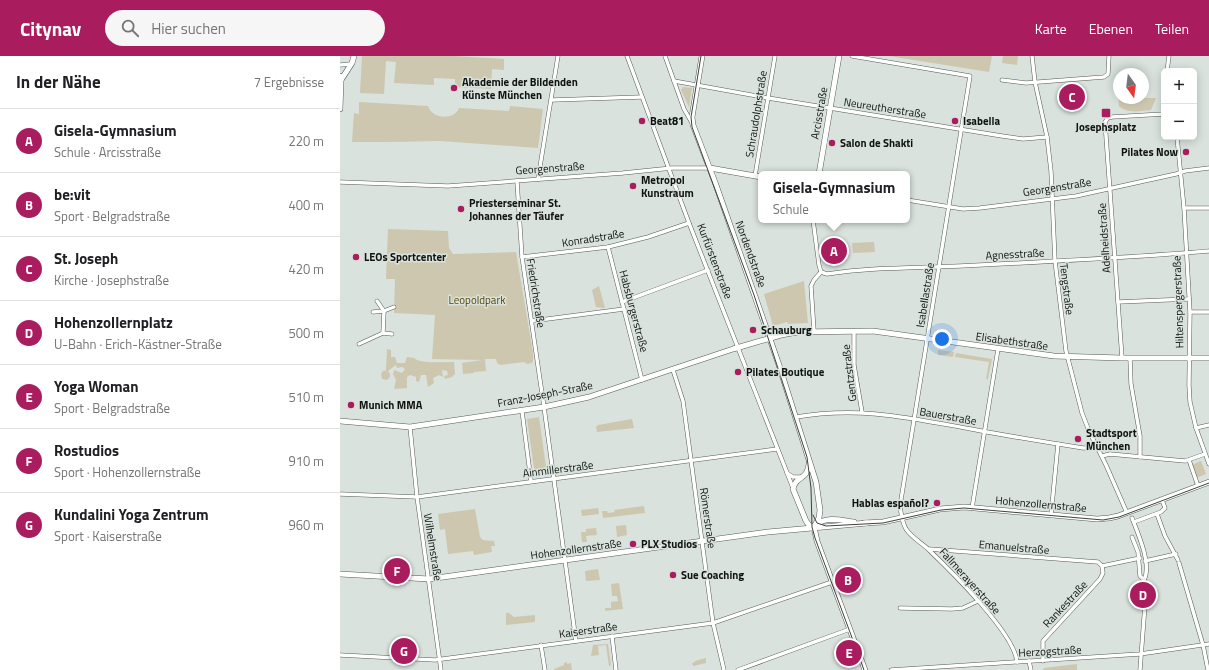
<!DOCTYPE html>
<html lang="de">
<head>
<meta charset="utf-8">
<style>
	body { margin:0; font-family:"Titillium Web",sans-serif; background:#f6f6f6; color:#202124 }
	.controls { position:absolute; right:12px; top:12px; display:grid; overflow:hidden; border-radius:6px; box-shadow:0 2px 10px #0003 }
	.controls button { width:36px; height:36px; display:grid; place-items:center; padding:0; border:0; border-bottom:1px solid #e0e0e0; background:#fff; color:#202124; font:20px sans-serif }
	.compass { position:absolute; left:773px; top:12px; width:36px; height:36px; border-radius:50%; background:#fff; box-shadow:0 2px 10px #0003; rotate:166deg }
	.you { position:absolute; left:602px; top:283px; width:14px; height:14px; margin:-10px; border:3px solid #fff; border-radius:50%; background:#1a73e8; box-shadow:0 0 0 6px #1a73e833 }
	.badge { display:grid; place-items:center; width:26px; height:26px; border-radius:50%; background:#a91d5f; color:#fff; font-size:13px; font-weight:700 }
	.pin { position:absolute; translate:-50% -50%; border:2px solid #fff; box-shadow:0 1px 4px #0006 }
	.popup { position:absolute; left:418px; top:115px; width:152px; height:52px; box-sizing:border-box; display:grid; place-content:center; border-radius:6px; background:#fff; filter:drop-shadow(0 1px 3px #0005); font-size:13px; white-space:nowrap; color:#757577 }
	.popup b { font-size:15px; color:#202124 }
	.popup::after { content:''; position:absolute; left:50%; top:100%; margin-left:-8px; border:8px solid transparent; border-top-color:#fff }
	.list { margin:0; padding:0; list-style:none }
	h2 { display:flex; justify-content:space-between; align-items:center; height:52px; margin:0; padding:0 16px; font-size:17px }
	h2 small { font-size:13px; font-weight:400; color:#757577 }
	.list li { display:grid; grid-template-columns:26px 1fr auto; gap:12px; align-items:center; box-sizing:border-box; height:64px; padding:0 16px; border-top:1px solid #e0e0e0 }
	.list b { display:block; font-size:15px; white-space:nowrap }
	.list p { margin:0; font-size:13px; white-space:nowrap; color:#757577 }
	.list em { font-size:13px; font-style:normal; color:#757577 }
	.icon { flex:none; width:22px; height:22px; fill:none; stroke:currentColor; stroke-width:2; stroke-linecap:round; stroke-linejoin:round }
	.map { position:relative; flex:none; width:869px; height:614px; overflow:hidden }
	header { display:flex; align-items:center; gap:24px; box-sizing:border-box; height:56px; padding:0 20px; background:#a91d5f; color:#fff }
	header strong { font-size:19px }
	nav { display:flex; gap:22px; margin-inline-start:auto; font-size:14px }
	.search { width:280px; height:36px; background:#f6f6f6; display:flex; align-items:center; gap:10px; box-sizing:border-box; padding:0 14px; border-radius:22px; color:#757577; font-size:15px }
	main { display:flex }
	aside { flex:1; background:#fff }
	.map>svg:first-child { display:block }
	.green { fill:#cdc7af }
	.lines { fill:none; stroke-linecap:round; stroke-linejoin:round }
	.street-casing { stroke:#545b56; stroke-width:4.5 }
	.secondary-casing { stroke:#545b56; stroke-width:6 }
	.street { stroke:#fff; stroke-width:3.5 }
	.secondary { stroke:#fff; stroke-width:5 }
	.tram { stroke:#3e423f; stroke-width:1 }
	.poi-dot { fill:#a91d5f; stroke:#d9e2dc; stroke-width:1.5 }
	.labels { text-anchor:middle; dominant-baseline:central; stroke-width:3; stroke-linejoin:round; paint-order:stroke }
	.poi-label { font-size:11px; font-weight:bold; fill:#101311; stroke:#d9e2dc; text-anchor:start }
	.street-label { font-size:11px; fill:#101311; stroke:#d9e2dc }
	.park-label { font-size:11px; fill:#55470c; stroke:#d9e2dc }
</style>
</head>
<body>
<header>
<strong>Citynav</strong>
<div class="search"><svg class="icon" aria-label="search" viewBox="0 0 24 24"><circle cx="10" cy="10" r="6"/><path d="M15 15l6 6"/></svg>Hier suchen</div>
<nav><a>Karte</a><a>Ebenen</a><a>Teilen</a></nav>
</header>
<main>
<aside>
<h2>In der Nähe<small>7 Ergebnisse</small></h2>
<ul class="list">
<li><span class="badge">A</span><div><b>Gisela-Gymnasium</b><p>Schule · Arcisstraße</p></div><em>220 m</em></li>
<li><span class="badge">B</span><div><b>be:vit</b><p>Sport · Belgradstraße</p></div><em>400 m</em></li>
<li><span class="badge">C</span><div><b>St. Joseph</b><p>Kirche · Josephstraße</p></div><em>420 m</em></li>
<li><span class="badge">D</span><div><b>Hohenzollernplatz</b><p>U-Bahn · Erich-Kästner-Straße</p></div><em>500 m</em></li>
<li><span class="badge">E</span><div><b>Yoga Woman</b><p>Sport · Belgradstraße</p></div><em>510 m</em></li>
<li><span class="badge">F</span><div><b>Rostudios</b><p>Sport · Hohenzollernstraße</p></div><em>910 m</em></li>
<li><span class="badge">G</span><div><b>Kundalini Yoga Zentrum</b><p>Sport · Kaiserstraße</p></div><em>960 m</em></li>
</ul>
</aside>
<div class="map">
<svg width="869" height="614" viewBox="0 0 869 614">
	<rect width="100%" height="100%" fill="#d9e2dc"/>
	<g class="green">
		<path d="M22 0H114L164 3V14L152 13 151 33 115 31V23L94 22V29L54 27 56 6 46 5 44 38 20 37Z"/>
		<path d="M549 0H652L649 16Z"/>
		<path d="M663 0H678L677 9 662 7Z"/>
		<path d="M778 29 779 42H816L811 54C800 55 787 58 779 50Z"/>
		<path d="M343 31 352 32 349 51 341 34Z"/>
		<path d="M19 46 88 50C92 64 115 64 119 52L169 55 170 50 203 53 198 92 100 85 50 86H12L14 57 19 58Z"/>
		<path d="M48 173 108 175 109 192 113 198 176 196 193 297V305L192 307 187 308 184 306 160 309 157 307 156 303H145L146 315 134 316V317L123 318 122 307 142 304 92 303 95 259 54 257 55 223H46Z"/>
		<path d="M534 186 535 196 513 197 512 187Z"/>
		<path d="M464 225 468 267 448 268 447 266 433 270 424 238Z"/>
		<path d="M259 230 265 252 256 251 252 234Z"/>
		<path d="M47 293 51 294V301H55L57 307H65L67 301 74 302C80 308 104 306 114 306L115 318 112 321 105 323 104 320 108 319 107 315 102 314 103 321 99 319 93 322 94 327 88 331 86 319H81L79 326 76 325V321L70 319 67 321V332L54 333 56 324 53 318 54 314 62 317 65 313 62 311 57 312 56 309 48 315 50 318V321L47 324 42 323 41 318 43 315 46 314Z"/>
		<path d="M598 294 614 296 613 301 598 299Z"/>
		<path d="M616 297 652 303 648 323H646L649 306 615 301Z"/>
		<path d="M199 361 207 418 195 419 187 363Z"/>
		<path d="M292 363 294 372 257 376 256 371 258 369Z"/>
		<path d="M861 405 866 418 856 422 852 409Z"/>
		<path d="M304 450 305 457 263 462 262 455H267L268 457 275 456 274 454Z"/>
		<path d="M258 452 259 458 242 460 241 454Z"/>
		<path d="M135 453 140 481 143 484 154 485 155 490H151L152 496 134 499 133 495 108 498 105 473 100 474 98 458Z"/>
		<path d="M286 469 287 479 277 481 276 470Z"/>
		<path d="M256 472 257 479 246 480 247 486H242L241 476H246V473Z"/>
		<path d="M258 513 260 524 246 525 245 515Z"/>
		<path d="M279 527 283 553 265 555V552H271V546L278 545 277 540H272L271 528Z"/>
		<path d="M166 557H169L174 561 195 559V566L166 569Z"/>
		<path d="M268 588 271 609 269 610 266 589 258 590 259 599 251 600 253 589Z"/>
		<path d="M366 602V607L353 610 352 607 355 606V605Z"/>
		<path d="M227 606V608L231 607 232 614H214V613L224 609V607Z"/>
		<path d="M737 608V614H703L704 612Z"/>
	</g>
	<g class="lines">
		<defs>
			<g id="street">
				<path d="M287 0 349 167 453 432"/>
				<path d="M325 0 344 53 352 67"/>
				<path d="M512 0 630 20 560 450C561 458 562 466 566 473 572 482 582 487 589 494 611 515 675 578 677 606"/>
				<path d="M692 0 695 26 707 81 711 115 715 205 726 295 742 357 749 375 766 409 787 457"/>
				<path d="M0 9 11 8"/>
				<path d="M827 15 829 0"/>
				<path d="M662 24 686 27 764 21 768 18 769 0"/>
				<path d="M334 25 428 42 662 80 683 83 707 81"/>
				<path d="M212 44 302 41"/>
				<path d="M837 81 844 152 850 256 849 329 850 346 856 372 869 408"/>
				<path d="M415 120 435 0"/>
				<path d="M198 123 218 0"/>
				<path d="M177 125 182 201 204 351 236 585"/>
				<path d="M0 126 108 130 283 117 332 112H370"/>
				<path d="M567 144 623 153 640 152 736 140 836 118 845 115 869 112"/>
				<path d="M844 152H869"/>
				<path d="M473 164 479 209 481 216"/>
				<path d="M268 191 302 324"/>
				<path d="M182 201 268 191 308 181 349 167"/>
				<path d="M481 216 487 218C532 211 576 212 620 210 703 206 786 202 869 195"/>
				<path d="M282 246 368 214"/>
				<path d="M778 246 849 243"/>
				<path d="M33 256 44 255 54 251"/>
				<path d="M850 256H869"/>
				<path d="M192 265 284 253"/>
				<path d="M474 275 471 230 474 224 481 216"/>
				<path d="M514 275V309L522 356"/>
				<path d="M43 277 52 278"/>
				<path d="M19 288 43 277 44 255 37 245"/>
				<path d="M782 302 765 66 768 62 772 61 824 58"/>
				<path d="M790 302 791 328 800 380V401"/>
				<path d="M333 314 343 345 373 567 384 614"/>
				<path d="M182 355 191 425"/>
				<path d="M456 361C519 350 570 362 631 373 668 380 705 386 743 392H749L755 389"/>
				<path d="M70 371 77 441 101 614"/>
				<path d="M856 372 869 369"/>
				<path d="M762 400 770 398 845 405 865 398"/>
				<path d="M849 404 858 430"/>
				<path d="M447 417 453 421H462"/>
				<path d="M0 438 77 441 437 393"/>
				<path d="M632 452 658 293"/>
				<path d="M817 458 825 480 838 504"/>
				<path d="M711 459 718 388"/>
				<path d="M792 462C798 477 812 509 804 524L805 549 800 614"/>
				<path d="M794 466 821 456 825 452 822 444"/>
				<path d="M792 481 798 496 800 520 804 524"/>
				<path d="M589 493 758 506 762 510 763 517 760 523 703 585V605"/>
				<path d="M805 505 836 498"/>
				<path d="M839 507 863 589 868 614"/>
				<path d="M762 510 800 502"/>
				<path d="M560 552 612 553 623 552 638 545"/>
				<path d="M272 580 276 614"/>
				<path d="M201 589 205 614"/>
				<path d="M0 599 95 604 373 567 492 526"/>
				<path d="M689 605 691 614"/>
				<path d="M398 614 510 573"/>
				<path d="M551 614 800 598 869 588"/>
			</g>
			<g id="secondary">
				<path d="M362 0 352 61 353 69 376 129 439 309 476 426 480 454 479 462 474 471"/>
				<path d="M0 20 1 24 0 53"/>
				<path d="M1 24 12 7 14 0"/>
				<path d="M370 112 421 121"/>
				<path d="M479 118 499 0"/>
				<path d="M0 365 70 371 204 351 249 341 393 293 441 279 458 276 533 275 714 300 782 302H869"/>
				<path d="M469 408C468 424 455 420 453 433L466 465 469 469 473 471"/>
				<path d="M524 467 543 466 600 453 624 451 757 463 769 462 778 460 869 426"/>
				<path d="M477 468C488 460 503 465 514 466"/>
				<path d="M474 471 477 485 525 614"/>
				<path d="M0 518 89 523 428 476 527 467"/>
			</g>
		</defs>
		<use href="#street" class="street-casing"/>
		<use href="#secondary" class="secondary-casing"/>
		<use href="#street" class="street"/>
		<use href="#secondary" class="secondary"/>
		<g class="tram">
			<path d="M361 0 351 61 352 71 414 239 467 401 471 432 472 471 475 482 524 614"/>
			<path d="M473 459 477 467 486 470 543 467 601 454 624 452 763 464 779 461 869 427"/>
		</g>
	</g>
	<g class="poi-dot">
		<circle cx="114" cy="32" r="4"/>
		<rect x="761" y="52" width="10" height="10" rx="2"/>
		<circle cx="302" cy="65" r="4"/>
		<circle cx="615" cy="65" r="4"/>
		<circle cx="492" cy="87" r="4"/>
		<circle cx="846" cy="96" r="4"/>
		<circle cx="293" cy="130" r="4"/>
		<circle cx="121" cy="153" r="4"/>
		<circle cx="16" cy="201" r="4"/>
		<circle cx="413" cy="274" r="4"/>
		<circle cx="398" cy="316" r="4"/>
		<circle cx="11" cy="349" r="4"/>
		<circle cx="738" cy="383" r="4"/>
		<circle cx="597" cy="447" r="4"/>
		<circle cx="293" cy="488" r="4"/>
		<circle cx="333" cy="519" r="4"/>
	</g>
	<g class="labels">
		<g class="poi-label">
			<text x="122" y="26">Akademie der Bildenden<tspan x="122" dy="13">Künste München</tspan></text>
			<text x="310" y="65">Beat81</text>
			<text x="623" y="65">Isabella</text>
			<text x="766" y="71" text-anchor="middle">Josephsplatz</text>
			<text x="500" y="87">Salon de Shakti</text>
			<text x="838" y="96" text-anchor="end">Pilates Now</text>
			<text x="301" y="124">Metropol<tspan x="301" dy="13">Kunstraum</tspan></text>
			<text x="129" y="147">Priesterseminar St.<tspan x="129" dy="13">Johannes der Täufer</tspan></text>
			<text x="24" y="201">LEOs Sportcenter</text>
			<text x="421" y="274">Schauburg</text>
			<text x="406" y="316">Pilates Boutique</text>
			<text x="19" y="349">Munich MMA</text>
			<text x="746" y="377">Stadtsport<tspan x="746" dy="13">München</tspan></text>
			<text x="589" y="447" text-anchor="end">Hablas español?</text>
			<text x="301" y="488">PLX Studios</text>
			<text x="341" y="519">Sue Coaching</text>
		</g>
		<g class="street-label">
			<text transform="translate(545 52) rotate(9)">Neureutherstraße</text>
			<text transform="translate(479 57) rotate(-80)">Arcisstraße</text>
			<text transform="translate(416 58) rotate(-81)">Schraudolphstraße</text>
			<text transform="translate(210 112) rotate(-4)">Georgenstraße</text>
			<text transform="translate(717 131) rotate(-9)">Georgenstraße</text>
			<text transform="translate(253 182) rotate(-9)">Konradstraße</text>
			<text transform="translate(764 182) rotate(-94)">Adelheidstraße</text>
			<text transform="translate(411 198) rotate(70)">Nordendstraße</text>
			<text transform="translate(675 198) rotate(-3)">Agnesstraße</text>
			<text transform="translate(375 205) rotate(69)">Kurfürstenstraße</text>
			<text transform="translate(727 233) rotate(83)">Tengstraße</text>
			<text transform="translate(196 237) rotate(81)">Friedrichstraße</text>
			<text transform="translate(585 239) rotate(-81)">Isabellastraße</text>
			<text transform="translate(838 246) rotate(-92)">Hiltenspergerstraße</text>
			<text transform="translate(294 255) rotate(75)">Habsburgerstraße</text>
			<text transform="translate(672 285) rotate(8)">Elisabethstraße</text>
			<text transform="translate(509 317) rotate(-97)">Gentzstraße</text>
			<text transform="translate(205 338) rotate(-11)">Franz-Joseph-Straße</text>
			<text transform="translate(608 360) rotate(10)">Bauerstraße</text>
			<text transform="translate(218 413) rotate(-7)">Ainmillerstraße</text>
			<text transform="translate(701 448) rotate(5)">Hohenzollernstraße</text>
			<text transform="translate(368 462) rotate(82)">Römerstraße</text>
			<text transform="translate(93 491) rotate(81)">Wilhelmstraße</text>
			<text transform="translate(674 491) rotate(5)">Emanuelstraße</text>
			<text transform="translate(236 493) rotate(-8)">Hohenzollernstraße</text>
			<text transform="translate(630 525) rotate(48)">Fallmerayerstraße</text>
			<text transform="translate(725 548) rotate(-47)">Rankestraße</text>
			<text transform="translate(248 574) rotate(-8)">Kaiserstraße</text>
			<text transform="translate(710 595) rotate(-3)">Herzogstraße</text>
		</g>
		<g class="park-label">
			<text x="137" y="244">Leopoldpark</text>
		</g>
	</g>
</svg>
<div class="controls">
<button>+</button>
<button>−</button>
</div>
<svg class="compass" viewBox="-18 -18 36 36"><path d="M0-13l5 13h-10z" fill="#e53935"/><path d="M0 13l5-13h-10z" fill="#757577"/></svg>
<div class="you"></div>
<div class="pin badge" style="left:494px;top:195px">A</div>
<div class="popup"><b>Gisela-Gymnasium</b>Schule</div>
<div class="pin badge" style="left:508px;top:524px">B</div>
<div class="pin badge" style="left:732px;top:41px">C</div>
<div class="pin badge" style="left:803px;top:539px">D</div>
<div class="pin badge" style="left:509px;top:597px">E</div>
<div class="pin badge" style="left:57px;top:515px">F</div>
<div class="pin badge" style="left:64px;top:595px">G</div>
</div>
</main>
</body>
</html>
